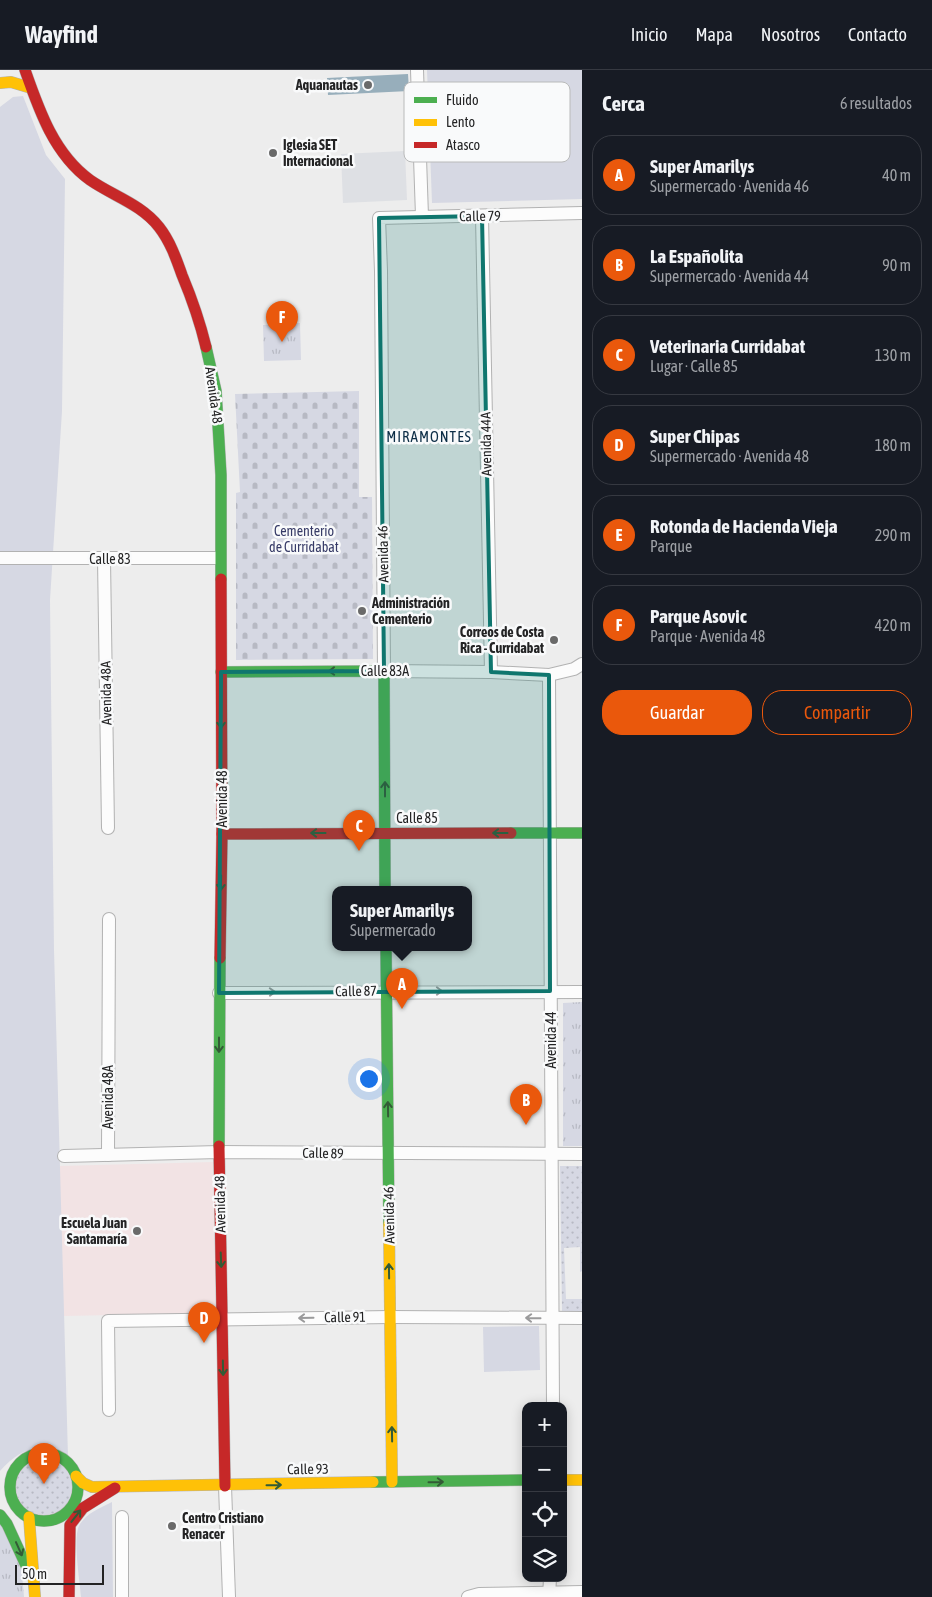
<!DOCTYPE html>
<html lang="es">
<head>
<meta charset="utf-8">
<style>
	body { margin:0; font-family:"Asap Condensed",sans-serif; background:#242831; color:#f1f3f6 }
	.controls { position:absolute; right:15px; bottom:15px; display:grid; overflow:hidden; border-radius:10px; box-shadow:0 2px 12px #0003 }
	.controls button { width:45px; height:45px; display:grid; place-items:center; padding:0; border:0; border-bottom:1px solid #363941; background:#171b24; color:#f1f3f6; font:25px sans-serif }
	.scale { position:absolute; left:15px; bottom:12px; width:89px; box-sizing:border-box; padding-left:5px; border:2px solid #232324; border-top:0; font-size:14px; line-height:18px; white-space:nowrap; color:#232324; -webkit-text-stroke:4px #f9fafb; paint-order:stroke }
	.you { position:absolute; left:368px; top:1008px; width:18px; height:18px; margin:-12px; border:4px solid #fff; border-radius:50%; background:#1a73e8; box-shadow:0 0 0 8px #1a73e833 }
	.badge { display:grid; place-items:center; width:32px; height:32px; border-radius:50%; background:#ea580c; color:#fff; font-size:16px; font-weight:700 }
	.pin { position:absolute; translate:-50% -41px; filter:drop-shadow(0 1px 2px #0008) }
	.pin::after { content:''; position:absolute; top:26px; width:18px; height:15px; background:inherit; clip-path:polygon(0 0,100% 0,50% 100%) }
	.popup { position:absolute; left:332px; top:816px; width:140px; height:65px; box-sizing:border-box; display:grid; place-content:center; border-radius:10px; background:#171b24; filter:drop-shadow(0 1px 4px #0005); font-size:16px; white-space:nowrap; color:#9ea1a6 }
	.popup b { font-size:19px; color:#f1f3f6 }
	.popup::after { content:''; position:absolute; left:50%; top:100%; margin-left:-10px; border:10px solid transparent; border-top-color:#171b24 }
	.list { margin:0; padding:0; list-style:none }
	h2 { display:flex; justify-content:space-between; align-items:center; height:65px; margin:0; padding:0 20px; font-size:21px }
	h2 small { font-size:16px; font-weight:400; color:#9ea1a6 }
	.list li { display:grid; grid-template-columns:32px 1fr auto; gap:15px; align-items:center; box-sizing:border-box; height:80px; margin:0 10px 10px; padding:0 10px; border:1px solid #363941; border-radius:20px }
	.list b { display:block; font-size:19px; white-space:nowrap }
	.list p { margin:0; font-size:16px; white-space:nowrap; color:#9ea1a6 }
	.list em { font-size:16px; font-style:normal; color:#9ea1a6 }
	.actions { display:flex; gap:10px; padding:15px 20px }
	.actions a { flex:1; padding:11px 0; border:1px solid #ea580c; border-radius:20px; text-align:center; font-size:18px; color:#ea580c }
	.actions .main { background:#ea580c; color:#fff }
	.icon { flex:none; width:28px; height:28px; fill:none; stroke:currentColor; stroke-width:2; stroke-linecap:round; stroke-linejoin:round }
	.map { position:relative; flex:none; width:582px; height:1527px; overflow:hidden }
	header { display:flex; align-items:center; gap:30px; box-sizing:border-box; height:70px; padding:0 25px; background:#171b24; border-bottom:1px solid #363941 }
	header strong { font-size:24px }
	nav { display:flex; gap:28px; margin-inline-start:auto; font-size:18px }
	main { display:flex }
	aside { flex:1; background:#171b24 }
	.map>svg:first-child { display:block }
	.built { fill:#dee0e4 }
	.education { fill:#f2e3e4 }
	.grass { fill:#d6d8e3 }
	.cemetery { fill:url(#cemetery-stones) }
	.park { fill:url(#park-tufts) }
	.garden { fill:url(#garden-dots) }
	.water { fill:#97aebb }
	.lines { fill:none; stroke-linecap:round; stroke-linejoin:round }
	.street-casing { stroke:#b2b2b2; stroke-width:14 }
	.fast-casing { stroke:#b2b2b2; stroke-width:12 }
	.slow-casing { stroke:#b2b2b2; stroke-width:12 }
	.jam-casing { stroke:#b2b2b2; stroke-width:12 }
	.street { stroke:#fcfcfc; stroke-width:12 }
	.fast { stroke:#4caf50; stroke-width:11 }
	.slow { stroke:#ffc107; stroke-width:11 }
	.jam { stroke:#c62828; stroke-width:11 }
	.oneway { stroke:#335b36 }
	.oneway2 { stroke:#9a9a9b }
	.marked { fill:#0f766e; fill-opacity:0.2; stroke:#0f766e; stroke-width:4; stroke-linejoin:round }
	.poi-dot { fill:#6a6a6a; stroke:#f9fafb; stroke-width:2 }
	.labels { text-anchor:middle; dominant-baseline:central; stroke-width:5; stroke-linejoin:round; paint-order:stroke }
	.poi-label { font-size:14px; font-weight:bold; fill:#232324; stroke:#f9fafb; text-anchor:end }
	.street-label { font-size:14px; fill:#232324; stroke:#f9fafb }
	.park-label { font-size:14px; fill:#373b67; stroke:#f9fafb }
	.neighbourhood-label { font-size:15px; letter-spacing:1px; fill:#0c2d46; stroke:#f9fafb }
	.key { fill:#f9fafb; stroke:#b9baba; stroke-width:1 }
	.key-label { font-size:14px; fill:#232324 }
</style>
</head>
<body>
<header>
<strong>Wayfind</strong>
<nav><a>Inicio</a><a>Mapa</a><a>Nosotros</a><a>Contacto</a></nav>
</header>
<main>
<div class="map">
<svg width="582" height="1527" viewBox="0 0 582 1527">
	<defs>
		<pattern id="cemetery-stones" width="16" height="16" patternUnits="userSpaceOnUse" patternTransform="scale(1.25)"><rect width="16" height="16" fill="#d6d8e3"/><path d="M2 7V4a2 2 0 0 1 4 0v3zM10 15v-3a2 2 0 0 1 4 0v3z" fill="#b7b9c3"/></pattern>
		<pattern id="park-tufts" width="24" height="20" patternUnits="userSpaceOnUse" patternTransform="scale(1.25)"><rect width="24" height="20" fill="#d6d8e3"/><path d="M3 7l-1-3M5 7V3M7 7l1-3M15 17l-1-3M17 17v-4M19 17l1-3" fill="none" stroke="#b7b9c3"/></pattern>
		<pattern id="garden-dots" width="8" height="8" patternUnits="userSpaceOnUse" patternTransform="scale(1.25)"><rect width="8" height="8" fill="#d6d8e3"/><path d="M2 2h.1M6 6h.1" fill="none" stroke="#b7b9c3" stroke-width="1.8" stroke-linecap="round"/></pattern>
	</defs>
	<rect width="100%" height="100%" fill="#ededed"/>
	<path class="built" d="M405 81 407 130 343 133 341 84Z"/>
	<path class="education" d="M213 1092 216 1243 63 1246 58 1096Z"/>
	<g class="grass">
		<path d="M427 0H582V129L432 133Z"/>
		<path d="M23 26 46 85 65 109 62 341 50 530 54 880 68 1387C43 1369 19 1379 0 1401V37L13 27Z"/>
		<path d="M539 1256 540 1300 484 1302 483 1257Z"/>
		<path d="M112 1432 113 1527H81C80 1511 72 1466 80 1454 87 1443 100 1438 112 1432Z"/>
	</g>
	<path class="cemetery" d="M359 321V427H372L373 589 236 590V423L240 422 235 324Z"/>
	<g class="park">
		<path d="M300 253 301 290 264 291 263 255Z"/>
		<path d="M582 932V1076H563V933Z"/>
		<path d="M0 1446 20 1479 24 1527H0Z"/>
	</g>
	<g class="garden">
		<path d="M560 1096H582V1201L580 1202V1177L564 1178 566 1229H582V1241H562Z"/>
		<circle cx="44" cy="1417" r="28"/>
	</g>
	<path class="water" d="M408 4 409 21 328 25 327 8Z"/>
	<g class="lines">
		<defs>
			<g id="street">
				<path d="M417 0 422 146"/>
				<path d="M582 143 379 148 381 201 384 601 491 602 549 605 574 599 582 594"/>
				<path d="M482 146 491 602"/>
				<path d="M0 488H220"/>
				<path d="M104 489 108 758"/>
				<path d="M549 605 553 1336"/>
				<path d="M219 923 582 922"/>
				<path d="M108 1085 109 849"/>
				<path d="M64 1086 219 1082 582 1084"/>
				<path d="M109 1340 108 1251 390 1247 582 1248"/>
				<path d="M225 1416 229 1527"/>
				<path d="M122 1447V1527"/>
				<path d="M468 1527 479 1524 582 1522"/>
				<path d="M549 1527 550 1508"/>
			</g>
			<g id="fast">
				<path d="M206 277 216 321 221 405V509"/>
				<path d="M221 602 384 601 385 820"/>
				<path d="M511 763H582"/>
				<path d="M386 878 389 1154"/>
				<path d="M219 1076 220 888"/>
				<circle cx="44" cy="1417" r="34"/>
				<path d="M373 1412 526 1410"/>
				<path d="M0 1445 7 1454 29 1502"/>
			</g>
			<g id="slow">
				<path d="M0 13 11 12 31 18"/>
				<path d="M389 1154 392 1412"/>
				<path d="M76 1406 83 1413 92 1417 373 1412"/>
				<path d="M563 1410H582"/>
				<path d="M29 1447 35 1527"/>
			</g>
			<g id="jam">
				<path d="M25 0C39 40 54 84 90 110 113 126 141 134 159 157 170 171 176 188 182 205 192 229 200 252 206 277"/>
				<path d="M222 764 511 763"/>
				<path d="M220 888 222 764 221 509"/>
				<path d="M219 1076 225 1416"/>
				<path d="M69 1527 70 1455 83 1438 115 1418"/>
			</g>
		</defs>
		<use href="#street" class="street-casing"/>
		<use href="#fast" class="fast-casing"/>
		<use href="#slow" class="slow-casing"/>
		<use href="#jam" class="jam-casing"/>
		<use href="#street" class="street"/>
		<use href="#fast" class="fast"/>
		<use href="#slow" class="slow"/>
		<use href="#jam" class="jam"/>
	</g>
	<defs><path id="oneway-shaft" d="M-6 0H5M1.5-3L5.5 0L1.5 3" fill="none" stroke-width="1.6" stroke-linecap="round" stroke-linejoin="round" transform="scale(1.25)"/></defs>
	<g class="oneway">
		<use href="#oneway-shaft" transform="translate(336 601) rotate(179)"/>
		<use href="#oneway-shaft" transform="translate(221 651) rotate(90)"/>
		<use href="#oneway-shaft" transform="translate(385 719) rotate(-90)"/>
		<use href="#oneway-shaft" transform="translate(318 763) rotate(180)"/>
		<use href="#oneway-shaft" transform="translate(500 763) rotate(180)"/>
		<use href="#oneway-shaft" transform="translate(221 813) rotate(91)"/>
		<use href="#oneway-shaft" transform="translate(219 975) rotate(90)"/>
		<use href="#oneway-shaft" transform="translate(388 1039) rotate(-91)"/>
		<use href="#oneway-shaft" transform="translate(221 1190) rotate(88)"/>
		<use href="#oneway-shaft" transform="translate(389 1201) rotate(-91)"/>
		<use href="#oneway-shaft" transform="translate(223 1298) rotate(89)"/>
		<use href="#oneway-shaft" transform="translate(392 1364) rotate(-91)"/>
		<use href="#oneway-shaft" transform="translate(436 1412) rotate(-1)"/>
		<use href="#oneway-shaft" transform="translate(274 1415) rotate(-1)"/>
		<use href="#oneway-shaft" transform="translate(76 1446) rotate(-52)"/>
		<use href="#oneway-shaft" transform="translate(19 1479) rotate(66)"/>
	</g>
	<g class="oneway2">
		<use href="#oneway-shaft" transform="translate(435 921)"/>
		<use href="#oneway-shaft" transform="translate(268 922) rotate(-1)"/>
		<use href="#oneway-shaft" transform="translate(306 1248) rotate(179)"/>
		<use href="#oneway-shaft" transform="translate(533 1248) rotate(-179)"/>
	</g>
	<path class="marked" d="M482 146 491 602 549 605 550 921 219 923 221 602 384 601 379 148Z"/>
	<g class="poi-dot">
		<circle cx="368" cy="15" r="5"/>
		<circle cx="273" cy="83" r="5"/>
		<circle cx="362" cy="541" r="5"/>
		<circle cx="554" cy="570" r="5"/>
		<circle cx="137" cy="1161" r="5"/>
		<circle cx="172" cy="1456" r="5"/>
	</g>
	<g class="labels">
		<g class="poi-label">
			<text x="358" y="15">Aquanautas</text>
			<text x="283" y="75" text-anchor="start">Iglesia SET<tspan x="283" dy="16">Internacional</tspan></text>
			<text x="372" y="533" text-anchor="start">Administración<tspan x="372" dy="16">Cementerio</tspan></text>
			<text x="544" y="562">Correos de Costa<tspan x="544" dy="16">Rica - Curridabat</tspan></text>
			<text x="127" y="1153">Escuela Juan<tspan x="127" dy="16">Santamaría</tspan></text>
			<text x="182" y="1448" text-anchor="start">Centro Cristiano<tspan x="182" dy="16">Renacer</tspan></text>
		</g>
		<g class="street-label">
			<text transform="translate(480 146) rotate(-1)">Calle 79</text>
			<text transform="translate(214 325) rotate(82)">Avenida 48</text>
			<text transform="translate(486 374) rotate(-91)">Avenida 44A</text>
			<text transform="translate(383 484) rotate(-91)">Avenida 46</text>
			<text x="110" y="489">Calle 83</text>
			<text x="385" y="601">Calle 83A</text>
			<text transform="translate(106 623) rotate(-91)">Avenida 48A</text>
			<text transform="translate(222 729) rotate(-90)">Avenida 48</text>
			<text x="417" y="748">Calle 85</text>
			<text transform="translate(356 921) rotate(-1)">Calle 87</text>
			<text transform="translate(551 970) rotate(-90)">Avenida 44</text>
			<text transform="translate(108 1027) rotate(-90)">Avenida 48A</text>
			<text transform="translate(323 1083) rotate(1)">Calle 89</text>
			<text transform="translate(220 1134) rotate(-91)">Avenida 48</text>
			<text transform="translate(389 1145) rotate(-91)">Avenida 46</text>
			<text transform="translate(345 1247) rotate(-1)">Calle 91</text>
			<text transform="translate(308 1399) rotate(-1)">Calle 93</text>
		</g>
		<g class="park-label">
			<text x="304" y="461">Cementerio<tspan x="304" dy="16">de Curridabat</tspan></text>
		</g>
		<g class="neighbourhood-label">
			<text x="429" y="366">MIRAMONTES</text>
		</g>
	</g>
	<rect x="404" y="12" width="166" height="80" rx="8" class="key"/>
	<rect x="414" y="27" width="23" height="6" fill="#4caf50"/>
	<rect x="414" y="49" width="23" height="7" fill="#ffc107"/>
	<rect x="414" y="72" width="23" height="6" fill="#c62828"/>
	<g class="key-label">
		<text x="446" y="35">Fluido</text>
		<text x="446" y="57">Lento</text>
		<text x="446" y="80">Atasco</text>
	</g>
</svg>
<div class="controls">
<button>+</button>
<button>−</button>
<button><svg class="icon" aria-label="locate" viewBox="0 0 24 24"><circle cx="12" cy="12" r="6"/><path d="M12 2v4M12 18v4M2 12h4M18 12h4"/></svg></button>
<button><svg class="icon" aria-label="layers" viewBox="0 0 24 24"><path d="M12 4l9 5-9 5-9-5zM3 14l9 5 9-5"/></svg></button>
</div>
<div class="scale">50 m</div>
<div class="you"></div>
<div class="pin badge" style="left:402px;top:939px">A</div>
<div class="popup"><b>Super Amarilys</b>Supermercado</div>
<div class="pin badge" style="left:526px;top:1055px">B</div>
<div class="pin badge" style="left:359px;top:781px">C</div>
<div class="pin badge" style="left:204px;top:1273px">D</div>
<div class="pin badge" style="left:44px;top:1414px">E</div>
<div class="pin badge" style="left:282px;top:272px">F</div>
</div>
<aside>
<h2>Cerca<small>6 resultados</small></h2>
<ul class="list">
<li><span class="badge">A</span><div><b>Super Amarilys</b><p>Supermercado · Avenida 46</p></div><em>40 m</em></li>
<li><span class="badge">B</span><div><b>La Españolita</b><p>Supermercado · Avenida 44</p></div><em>90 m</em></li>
<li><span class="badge">C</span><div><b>Veterinaria Curridabat</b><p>Lugar · Calle 85</p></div><em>130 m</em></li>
<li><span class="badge">D</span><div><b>Super Chipas</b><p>Supermercado · Avenida 48</p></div><em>180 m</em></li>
<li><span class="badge">E</span><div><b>Rotonda de Hacienda Vieja</b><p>Parque</p></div><em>290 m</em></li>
<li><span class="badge">F</span><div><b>Parque Asovic</b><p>Parque · Avenida 48</p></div><em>420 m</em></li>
</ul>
<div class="actions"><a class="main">Guardar</a><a>Compartir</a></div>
</aside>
</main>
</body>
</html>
